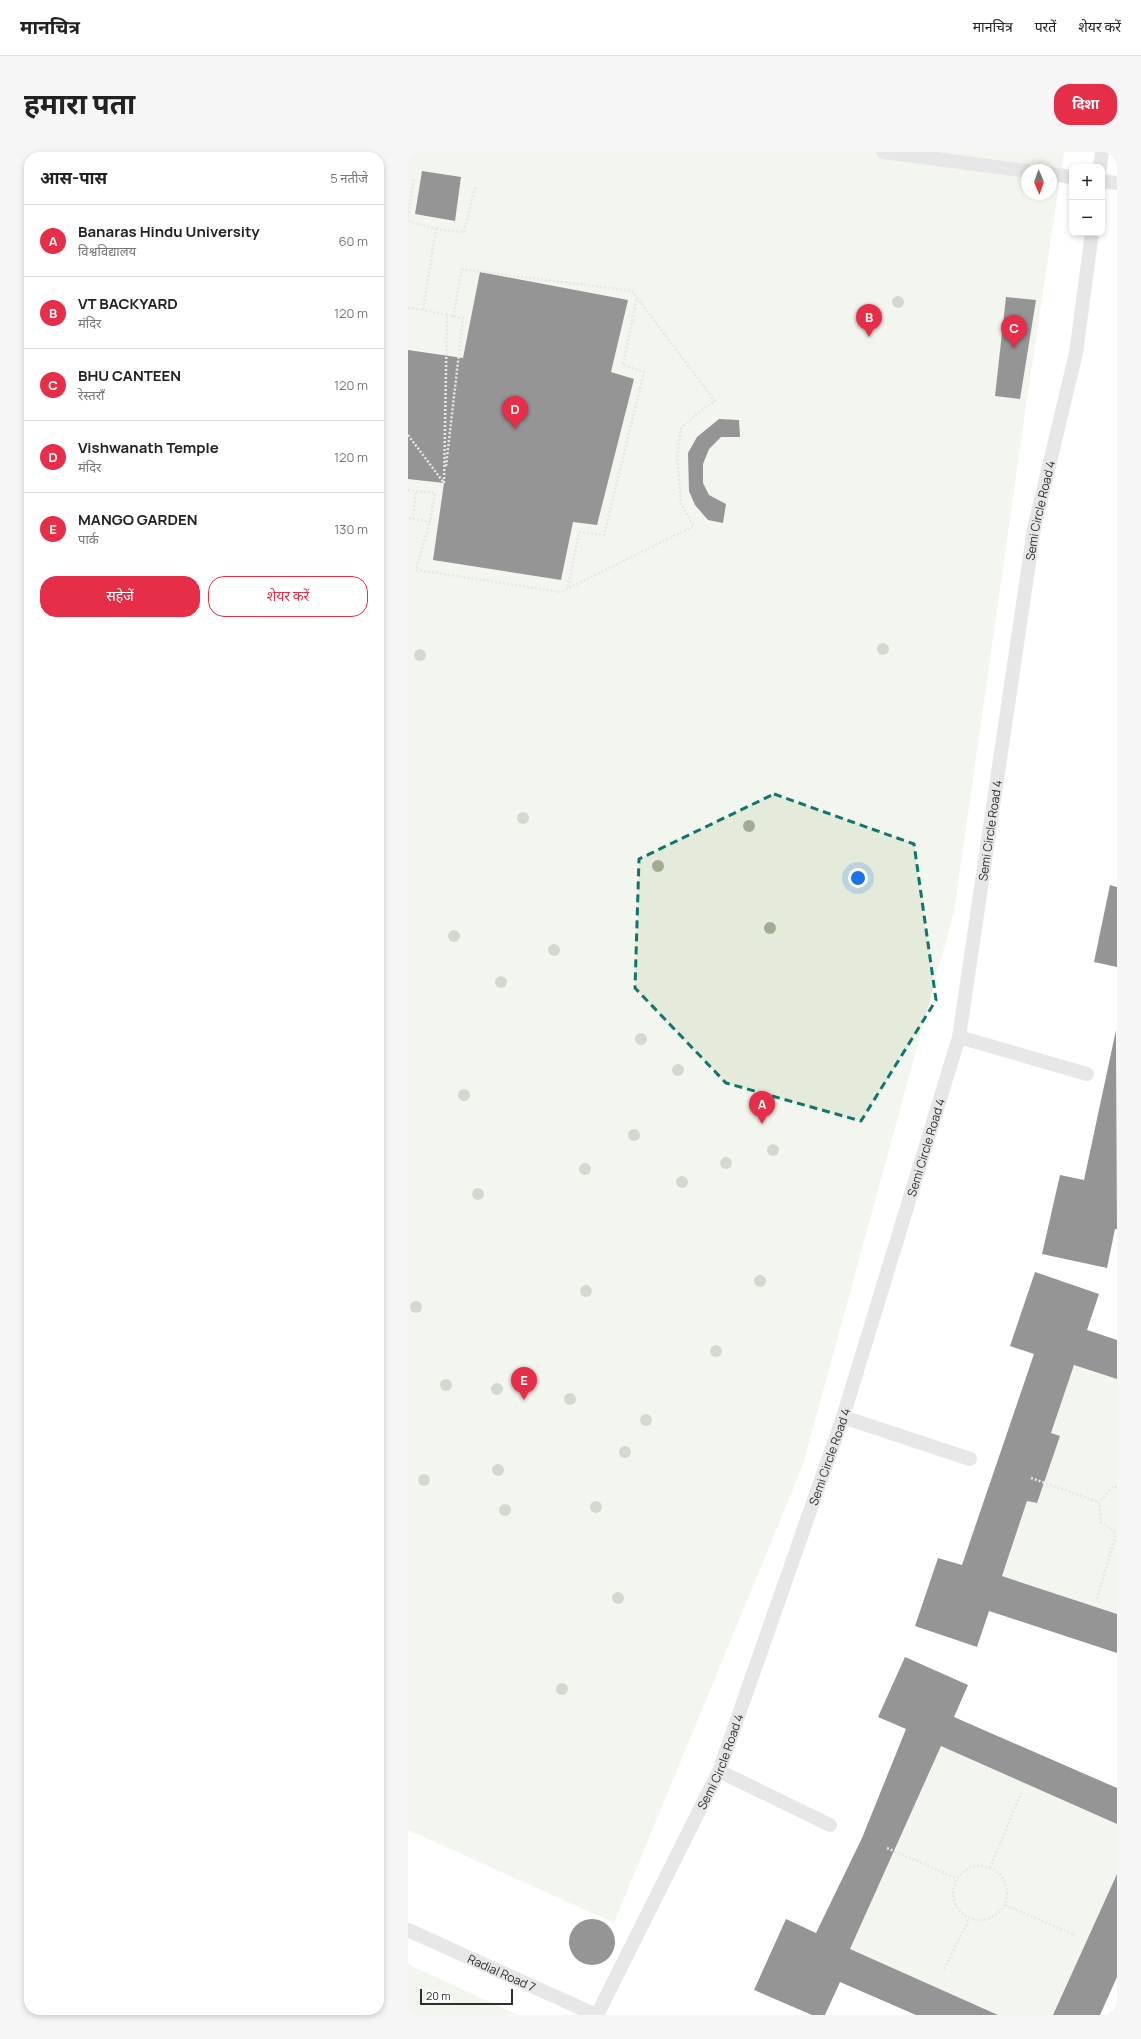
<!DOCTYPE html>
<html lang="hi">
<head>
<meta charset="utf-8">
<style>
	body { margin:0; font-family:Manrope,"Noto Sans Devanagari",sans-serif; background:#f6f6f6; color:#222 }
	.controls { position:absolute; right:12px; top:12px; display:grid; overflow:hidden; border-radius:8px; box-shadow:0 2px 6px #0003 }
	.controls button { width:36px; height:36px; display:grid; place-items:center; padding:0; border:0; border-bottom:1px solid #e0e0e0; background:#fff; color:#222; font:20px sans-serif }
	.compass { position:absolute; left:613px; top:12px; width:36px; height:36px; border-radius:50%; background:#fff; box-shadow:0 2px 6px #0003; rotate:178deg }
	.scale { position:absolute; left:12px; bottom:10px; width:93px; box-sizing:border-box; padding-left:4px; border:2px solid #2e2e2e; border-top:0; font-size:11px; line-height:14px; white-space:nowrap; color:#2e2e2e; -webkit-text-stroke:3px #fff; paint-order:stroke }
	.you { position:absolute; left:450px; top:726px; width:14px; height:14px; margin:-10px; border:3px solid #fff; border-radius:50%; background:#1a73e8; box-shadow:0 0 0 6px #1a73e833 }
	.badge { display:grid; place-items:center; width:26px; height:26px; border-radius:50%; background:#e62e49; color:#fff; font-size:13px; font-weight:700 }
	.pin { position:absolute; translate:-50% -33px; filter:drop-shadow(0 1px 2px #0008) }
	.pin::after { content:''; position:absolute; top:21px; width:14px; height:12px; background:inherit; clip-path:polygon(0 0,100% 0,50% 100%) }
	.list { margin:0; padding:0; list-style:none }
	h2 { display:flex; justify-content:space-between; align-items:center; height:52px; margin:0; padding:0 16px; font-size:17px }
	h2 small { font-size:13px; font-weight:400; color:#767676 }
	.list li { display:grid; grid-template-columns:26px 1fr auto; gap:12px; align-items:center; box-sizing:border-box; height:72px; padding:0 16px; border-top:1px solid #e0e0e0 }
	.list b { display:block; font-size:15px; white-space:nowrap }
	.list p { margin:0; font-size:13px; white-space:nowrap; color:#767676 }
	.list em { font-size:13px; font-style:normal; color:#767676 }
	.actions { display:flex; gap:8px; padding:12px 16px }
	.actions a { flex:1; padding:9px 0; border:1px solid #e62e49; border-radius:16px; text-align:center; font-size:14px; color:#e62e49 }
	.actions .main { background:#e62e49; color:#fff }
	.map { position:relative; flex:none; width:709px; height:1863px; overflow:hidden; border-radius:16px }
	header { display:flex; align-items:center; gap:24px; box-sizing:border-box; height:56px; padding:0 20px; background:#fff; border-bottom:1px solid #e0e0e0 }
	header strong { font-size:19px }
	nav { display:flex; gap:22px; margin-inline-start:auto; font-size:14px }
	.intro { display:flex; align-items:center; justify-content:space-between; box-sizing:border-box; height:96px; padding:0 24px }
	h1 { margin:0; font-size:28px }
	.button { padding:10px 18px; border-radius:16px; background:#e62e49; color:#fff; font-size:14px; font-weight:700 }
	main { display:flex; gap:24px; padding:0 24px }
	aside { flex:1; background:#fff; border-radius:16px; box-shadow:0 2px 6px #0003 }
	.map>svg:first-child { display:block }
	.green { fill:#e5ebdb; fill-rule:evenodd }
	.building { fill:#151515 }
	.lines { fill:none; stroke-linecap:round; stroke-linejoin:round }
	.path { stroke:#cbcbcb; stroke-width:2.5; stroke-dasharray:2 2; stroke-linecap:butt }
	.service { stroke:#cbcbcb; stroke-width:14 }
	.tree { fill:#a1ac93 }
	.marked { fill:none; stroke:#0f766e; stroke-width:3; stroke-dasharray:8 5; stroke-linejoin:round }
	.labels { text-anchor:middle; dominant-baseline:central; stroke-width:4; stroke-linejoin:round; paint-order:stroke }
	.street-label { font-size:12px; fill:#2e2e2e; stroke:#fff }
</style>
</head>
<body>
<header>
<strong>मानचित्र</strong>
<nav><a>मानचित्र</a><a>परतें</a><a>शेयर करें</a></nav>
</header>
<div class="intro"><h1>हमारा पता</h1><a class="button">दिशा</a></div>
<main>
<aside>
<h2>आस-पास<small>5 नतीजे</small></h2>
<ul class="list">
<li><span class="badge">A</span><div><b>Banaras Hindu University</b><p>विश्वविद्यालय</p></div><em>60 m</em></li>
<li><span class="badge">B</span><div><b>VT BACKYARD</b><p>मंदिर</p></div><em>120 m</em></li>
<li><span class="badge">C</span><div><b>BHU CANTEEN</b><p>रेस्तराँ</p></div><em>120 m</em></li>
<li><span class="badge">D</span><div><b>Vishwanath Temple</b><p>मंदिर</p></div><em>120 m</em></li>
<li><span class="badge">E</span><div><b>MANGO GARDEN</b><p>पार्क</p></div><em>130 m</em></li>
</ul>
<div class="actions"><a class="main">सहेजें</a><a>शेयर करें</a></div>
</aside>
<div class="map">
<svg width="709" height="1863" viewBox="0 0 709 1863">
	<rect width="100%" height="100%" fill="#fff"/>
	<g class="green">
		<path d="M0 0H656L619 247 546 760 395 1313 206 1771 0 1678ZM619 18H643V42H619Z"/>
		<path d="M666 1213 709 1227V1462L594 1424 619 1349 629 1351 651 1284 643 1281Z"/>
		<path d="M533 1594 709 1672V1722L645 1863H590L442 1797Z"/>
		<path d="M0 1812 110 1863H0Z"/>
	</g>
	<g class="building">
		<path d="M14 19 53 25 47 69 7 62Z"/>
		<path d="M72 120 220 148 203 220 226 227 189 373 165 370 153 428 25 408 36 331 0 327V198L55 206Z"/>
		<path d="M598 145 628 148 612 247 587 244Z"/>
		<path d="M311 267 331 268 332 285H313L301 297 295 312V331L301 343 318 352 315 371 300 368 287 353 281 339 280 301 289 285Z"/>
		<path d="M702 733 709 735V815L686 810Z"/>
		<path d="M708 878 709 1077H707L699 1116 634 1102 652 1023 676 1028Z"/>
		<path d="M627 1120 691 1142 679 1178 709 1188V1227L666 1213 643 1281 652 1284 629 1351 619 1349 594 1424 709 1462V1501L581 1459 569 1495 507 1474 530 1406 554 1413 626 1202 602 1194Z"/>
		<path d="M497 1505 560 1533 546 1565 709 1636V1672L533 1594 442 1797 590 1863H508L432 1830 417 1863H404L346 1838 378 1767 408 1781 454 1686 498 1577 470 1565Z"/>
		<path d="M709 1722V1825L692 1863H645Z"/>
		<circle cx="184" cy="1790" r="23"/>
	</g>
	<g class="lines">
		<g class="path">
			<path d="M0 65 6 27"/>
			<path d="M0 69 28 77 15 158 0 156"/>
			<path d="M28 77 56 80 67 35"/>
			<path d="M0 283 36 331 39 163 15 158"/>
			<path d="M38 314 55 166 39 163"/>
			<path d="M0 338 27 341 22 370 0 366"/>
			<path d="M5 367 8 339"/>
			<path d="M22 368 8 418 153 440 286 374 273 352 269 303 273 277 287 263 307 249 224 139 54 117 45 165"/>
			<path d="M160 435 171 380 196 383 236 220 215 213 229 145"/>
			<path d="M623 1326 691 1350"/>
			<path d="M709 1335H705L691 1350 693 1370 709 1382"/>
			<path d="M689 1447 708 1382"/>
			<path d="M479 1696 548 1726"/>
			<circle cx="572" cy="1741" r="27"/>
			<path d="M582 1716 613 1641"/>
			<path d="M597 1753 667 1783"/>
			<path d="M536 1817 561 1767"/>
		</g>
		<g class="service">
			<path d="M475 0 619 19"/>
			<path d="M692 15 694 0"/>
			<path d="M643 22 664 25"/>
			<path d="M694 29 709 31"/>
			<path d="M551 885 679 922"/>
			<path d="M435 1265 562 1307"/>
			<path d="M311 1619 422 1673"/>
			<path id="s1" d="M0 1778 188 1863"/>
			<path id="s2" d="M189 1863 311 1619 435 1265 551 885 626 377 668 201 684 81"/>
		</g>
	</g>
	<g class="tree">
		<circle cx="490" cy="150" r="6"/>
		<circle cx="475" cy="497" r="6"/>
		<circle cx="12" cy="503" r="6"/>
		<circle cx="115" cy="666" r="6"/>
		<circle cx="341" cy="674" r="6"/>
		<circle cx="250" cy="714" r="6"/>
		<circle cx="362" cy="776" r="6"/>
		<circle cx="46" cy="784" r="6"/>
		<circle cx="146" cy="798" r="6"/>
		<circle cx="93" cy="830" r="6"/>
		<circle cx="233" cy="887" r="6"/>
		<circle cx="270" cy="918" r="6"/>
		<circle cx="56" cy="943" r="6"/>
		<circle cx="226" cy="983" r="6"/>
		<circle cx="365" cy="998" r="6"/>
		<circle cx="318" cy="1011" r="6"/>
		<circle cx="177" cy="1017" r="6"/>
		<circle cx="274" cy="1030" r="6"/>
		<circle cx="70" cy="1042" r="6"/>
		<circle cx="352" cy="1129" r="6"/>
		<circle cx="178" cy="1139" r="6"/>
		<circle cx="8" cy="1155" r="6"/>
		<circle cx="308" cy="1199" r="6"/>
		<circle cx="38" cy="1233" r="6"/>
		<circle cx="89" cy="1237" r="6"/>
		<circle cx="162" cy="1247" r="6"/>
		<circle cx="238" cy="1268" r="6"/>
		<circle cx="217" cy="1300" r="6"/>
		<circle cx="90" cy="1318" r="6"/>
		<circle cx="16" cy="1328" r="6"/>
		<circle cx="188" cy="1355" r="6"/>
		<circle cx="97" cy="1358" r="6"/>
		<circle cx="210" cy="1446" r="6"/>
		<circle cx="154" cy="1537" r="6"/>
	</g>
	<path d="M0 0H709V1863H0ZM366 642 506 692 528 848 453 969 318 931 227 836 231 707Z" fill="#fff" fill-opacity=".55" fill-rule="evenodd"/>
	<path class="marked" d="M366 642 506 692 528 848 453 969 318 931 227 836 231 707Z"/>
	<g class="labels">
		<g class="street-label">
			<text stroke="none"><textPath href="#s2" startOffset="1578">Semi Circle Road 4</textPath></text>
			<text stroke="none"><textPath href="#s2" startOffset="1254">Semi Circle Road 4</textPath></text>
			<text stroke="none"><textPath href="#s2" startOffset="930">Semi Circle Road 4</textPath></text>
			<text stroke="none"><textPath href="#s2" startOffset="606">Semi Circle Road 4</textPath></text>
			<text stroke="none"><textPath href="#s2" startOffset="282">Semi Circle Road 4</textPath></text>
			<text stroke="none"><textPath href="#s1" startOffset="103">Radial Road 7</textPath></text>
		</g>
	</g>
</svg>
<div class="controls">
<button>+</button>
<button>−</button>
</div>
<svg class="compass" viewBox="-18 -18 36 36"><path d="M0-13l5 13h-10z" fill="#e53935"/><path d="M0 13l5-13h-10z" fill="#767676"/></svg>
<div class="scale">20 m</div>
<div class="you"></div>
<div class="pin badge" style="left:354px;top:972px">A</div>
<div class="pin badge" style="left:461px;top:185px">B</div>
<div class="pin badge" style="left:606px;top:196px">C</div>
<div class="pin badge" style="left:107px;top:277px">D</div>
<div class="pin badge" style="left:116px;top:1248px">E</div>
</div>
</main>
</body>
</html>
